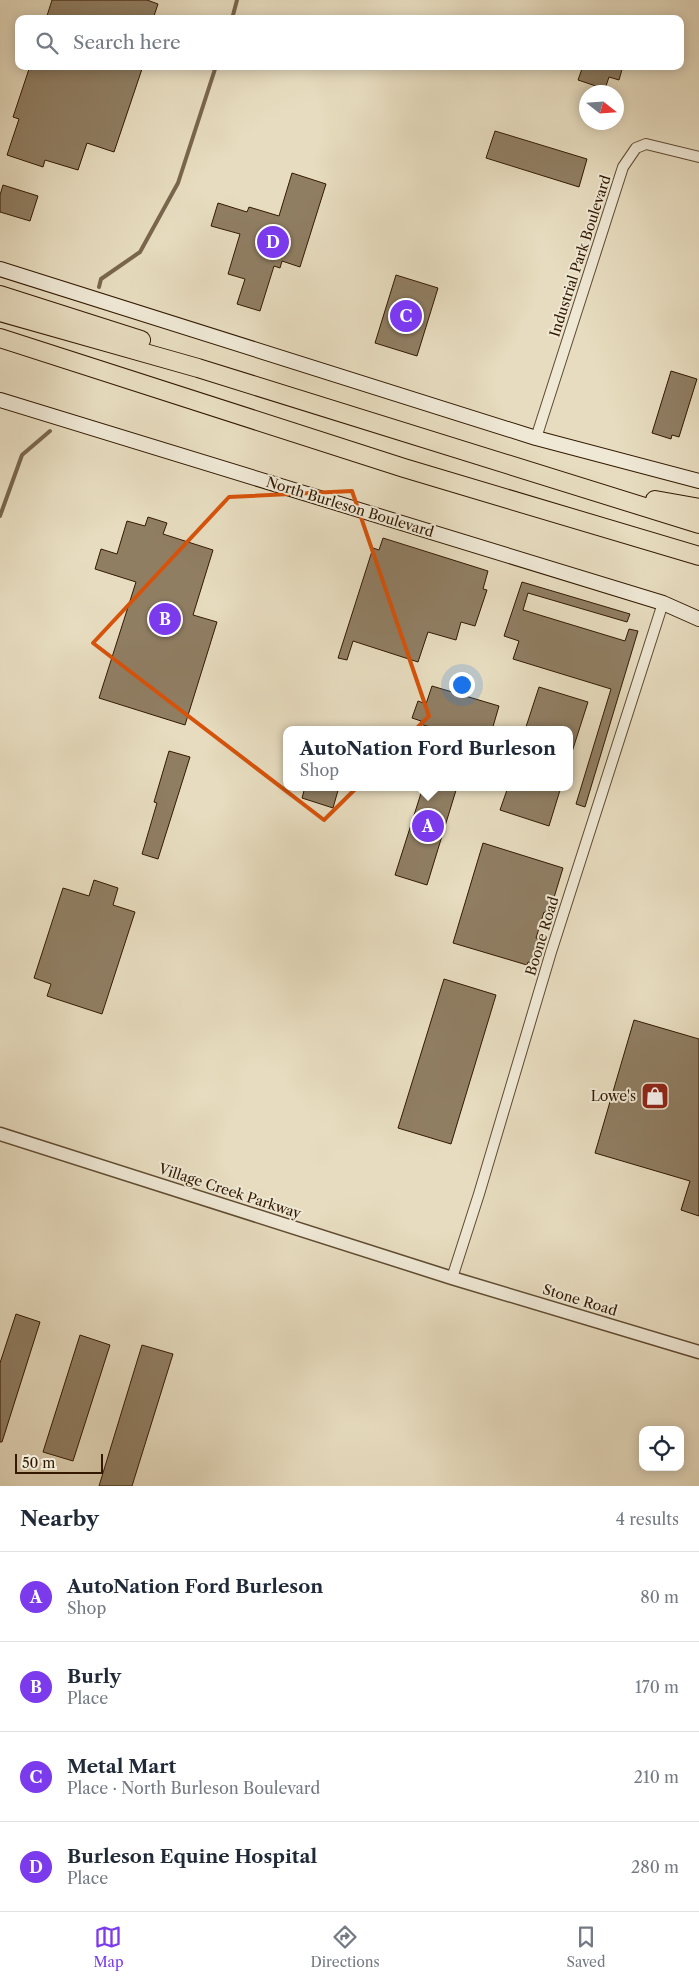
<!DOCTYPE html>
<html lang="en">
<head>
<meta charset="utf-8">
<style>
	body { margin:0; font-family:"Libre Caslon Text",serif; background:#f6f6f7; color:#1f2937 }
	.controls { position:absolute; right:15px; bottom:15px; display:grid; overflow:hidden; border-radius:10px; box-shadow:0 2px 12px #0003 }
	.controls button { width:45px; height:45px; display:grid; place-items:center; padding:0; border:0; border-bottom:1px solid #e0e1e3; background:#fff; color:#1f2937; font:25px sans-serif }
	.compass { position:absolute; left:579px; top:85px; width:45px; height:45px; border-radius:50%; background:#fff; box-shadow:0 2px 12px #0003; rotate:107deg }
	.scale { position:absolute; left:15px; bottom:12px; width:88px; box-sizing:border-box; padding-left:5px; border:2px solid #321900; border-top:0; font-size:14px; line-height:18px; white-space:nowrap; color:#321900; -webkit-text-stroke:4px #efe8d5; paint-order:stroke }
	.you { position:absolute; left:461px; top:684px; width:18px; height:18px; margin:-12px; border:4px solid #fff; border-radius:50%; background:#1a73e8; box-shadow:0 0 0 8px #1a73e833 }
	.badge { display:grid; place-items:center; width:32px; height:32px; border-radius:50%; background:#7c3aed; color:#fff; font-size:16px; font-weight:700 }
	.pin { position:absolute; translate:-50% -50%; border:2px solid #fff; box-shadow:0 1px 5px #0006 }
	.popup { position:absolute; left:283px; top:726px; width:290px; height:65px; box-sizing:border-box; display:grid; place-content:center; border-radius:10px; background:#fff; filter:drop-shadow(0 1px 4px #0005); font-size:16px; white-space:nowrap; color:#747a83 }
	.popup b { font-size:19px; color:#1f2937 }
	.popup::after { content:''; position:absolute; left:50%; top:100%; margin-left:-10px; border:10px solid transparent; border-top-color:#fff }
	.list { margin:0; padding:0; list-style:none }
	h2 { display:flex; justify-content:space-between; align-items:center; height:65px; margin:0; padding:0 20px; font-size:21px }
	h2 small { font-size:16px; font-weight:400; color:#747a83 }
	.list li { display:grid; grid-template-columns:32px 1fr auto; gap:15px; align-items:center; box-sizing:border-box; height:90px; padding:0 20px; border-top:1px solid #e0e1e3 }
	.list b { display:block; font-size:19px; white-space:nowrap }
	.list p { margin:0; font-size:16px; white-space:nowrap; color:#747a83 }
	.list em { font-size:16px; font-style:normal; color:#747a83 }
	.icon { flex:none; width:28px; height:28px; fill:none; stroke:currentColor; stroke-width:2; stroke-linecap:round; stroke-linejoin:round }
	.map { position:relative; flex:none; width:699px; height:1486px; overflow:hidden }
	.search { position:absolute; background:#fff; box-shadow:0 2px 12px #0003; left:15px; right:15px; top:15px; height:55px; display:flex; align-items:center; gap:12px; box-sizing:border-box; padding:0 18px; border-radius:10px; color:#747a83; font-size:19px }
	.sheet { height:425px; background:#fff }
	nav { display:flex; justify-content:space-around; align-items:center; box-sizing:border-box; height:70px; border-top:1px solid #e0e1e3; background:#fff; font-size:14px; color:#747a83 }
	nav a { display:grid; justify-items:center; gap:2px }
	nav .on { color:#7c3aed }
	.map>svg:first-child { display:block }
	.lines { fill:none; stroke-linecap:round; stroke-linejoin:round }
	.stream { stroke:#79664c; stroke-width:4 }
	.building { fill:#907e63; stroke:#321900 }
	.minor-casing { stroke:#5f4a30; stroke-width:12 }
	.tertiary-casing { stroke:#5f4a30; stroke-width:15 }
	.secondary-casing { stroke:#321900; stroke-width:16 }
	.motorway-casing { stroke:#321900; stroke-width:20 }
	.minor { stroke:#efe8d5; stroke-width:10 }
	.tertiary { stroke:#efe8d5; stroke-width:12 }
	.secondary { stroke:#efe8d5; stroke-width:14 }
	.motorway { stroke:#e7dcbf; stroke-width:18 }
	.marked { fill:none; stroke:#d6530b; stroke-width:4; stroke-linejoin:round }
	.labels { text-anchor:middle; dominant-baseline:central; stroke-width:4; stroke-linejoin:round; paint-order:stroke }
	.street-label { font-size:14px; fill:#321900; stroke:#efe8d5 }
	.poi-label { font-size:14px; fill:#321900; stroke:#efe8d5; text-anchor:end }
</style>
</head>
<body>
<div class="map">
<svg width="699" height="1486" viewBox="0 0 699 1486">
	<rect width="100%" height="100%" fill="#e7dcbf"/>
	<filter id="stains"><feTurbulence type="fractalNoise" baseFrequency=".004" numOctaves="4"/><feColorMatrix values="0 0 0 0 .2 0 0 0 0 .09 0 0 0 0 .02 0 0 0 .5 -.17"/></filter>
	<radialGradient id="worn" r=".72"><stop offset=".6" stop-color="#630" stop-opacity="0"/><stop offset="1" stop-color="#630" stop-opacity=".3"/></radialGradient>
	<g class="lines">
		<g class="stream">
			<path d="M232 19 237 0"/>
			<path d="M99 287 101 279 140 252 178 183 216 66"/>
			<path d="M0 516 22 455 50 431"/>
		</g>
	</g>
	<g class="building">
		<path d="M52 0H147L158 4 153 19H46Z"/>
		<path d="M30 66H143L114 152 87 143 78 170 45 160 43 167 7 155 19 119 13 117Z"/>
		<path d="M583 66H623L619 80 609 77 605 89 578 80Z"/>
		<path d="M495 131 587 159 579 187 486 158Z"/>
		<path d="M292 173 326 184 300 267 282 261 280 268 274 266 260 311 237 304 245 279 228 274 240 234 211 226 218 203 247 212 249 207 279 216Z"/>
		<path d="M3 185 38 196 30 221 0 212V195Z"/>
		<path d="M396 275 438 288 417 356 375 343Z"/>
		<path d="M671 371 697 379 679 437 672 435 671 439 652 433Z"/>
		<path d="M148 517 167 523 163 534 213 550 193 615 217 622 185 725 99 698 136 582 95 569 101 549 117 554 127 521 145 526Z"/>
		<path d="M383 538 488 571 483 589 487 590 475 626 461 622 456 640 428 632 418 662 353 641 347 660 338 658 373 548 379 550Z"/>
		<path d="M522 582 630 614 627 622 528 593 523 610 625 641 629 629 638 631 585 807 576 804 611 689 513 659 519 641 504 636Z"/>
		<path d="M432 686 499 706 492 730H440L420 724 421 721 412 718 418 701 426 704Z"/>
		<path d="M539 687 588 702 571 755 569 754V730H525Z"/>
		<path d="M169 751 190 757 158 859 142 854 157 803 154 802Z"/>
		<path d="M305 787H339L333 808 302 798Z"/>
		<path d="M423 787H457L427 885 395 875Z"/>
		<path d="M508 787H561L549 826 500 810Z"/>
		<path d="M483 843 563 868 549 914 544 912 536 938 540 939 533 963 528 962 527 965 453 943Z"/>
		<path d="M94 880 118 888 113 905 135 912 102 1014 47 996 51 984 34 978 63 888 89 896Z"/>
		<path d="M444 979 496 995 451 1144 398 1128Z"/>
		<path d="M634 1020 699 1039V1216L681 1210 690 1181 595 1153Z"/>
		<path d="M16 1314 40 1322 2 1442H0V1363Z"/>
		<path d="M80 1335 110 1345 73 1461 43 1452Z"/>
		<path d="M142 1345 173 1354 132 1486H99Z"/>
	</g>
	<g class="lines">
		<defs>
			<g id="minor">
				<path d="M536 438 623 167 636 148 646 144 699 157"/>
				<path d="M452 1278 479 1194 551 952 663 603"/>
			</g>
			<path id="tertiary" d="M0 1134 452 1278 699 1352"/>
			<g id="secondary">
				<path d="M0 269 536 438 699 481"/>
				<path d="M0 400 663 603 699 619"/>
			</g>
			<g id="motorway">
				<path d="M0 295 141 340"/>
				<path d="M0 312 198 368 699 524"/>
				<path d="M0 338 404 468 699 556"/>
				<path d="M655 500 699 508"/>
			</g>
		</defs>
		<use href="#minor" class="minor-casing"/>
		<use href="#tertiary" class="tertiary-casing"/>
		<use href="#secondary" class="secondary-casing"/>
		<use href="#motorway" class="motorway-casing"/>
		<use href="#minor" class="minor"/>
		<use href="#tertiary" class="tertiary"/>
		<use href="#secondary" class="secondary"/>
		<use href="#motorway" class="motorway"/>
	</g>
	<path class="marked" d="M352 491 429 716 324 820 93 643 229 497Z"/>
	<defs>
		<symbol id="shop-square" viewBox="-11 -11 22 22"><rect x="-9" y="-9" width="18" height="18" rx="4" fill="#8f2418" stroke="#efe8d5"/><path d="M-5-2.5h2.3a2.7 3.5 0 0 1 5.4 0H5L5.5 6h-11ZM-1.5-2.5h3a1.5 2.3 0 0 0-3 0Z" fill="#fff"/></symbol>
	</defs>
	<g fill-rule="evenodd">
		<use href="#shop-square" x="639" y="1080" width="32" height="32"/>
	</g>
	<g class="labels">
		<g class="street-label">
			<text transform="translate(580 256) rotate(-72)">Industrial Park Boulevard</text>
			<text transform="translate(350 507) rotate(17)">North Burleson Boulevard</text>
			<text transform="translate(542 936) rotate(-73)">Boone Road</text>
			<text transform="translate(230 1191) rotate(18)">Village Creek Parkway</text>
			<text transform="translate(580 1300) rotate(17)">Stone Road</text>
		</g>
		<g class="poi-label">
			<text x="636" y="1096">Lowe's</text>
		</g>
	</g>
	<rect width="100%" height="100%" filter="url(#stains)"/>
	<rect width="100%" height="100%" fill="url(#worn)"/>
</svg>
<div class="controls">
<button><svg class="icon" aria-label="locate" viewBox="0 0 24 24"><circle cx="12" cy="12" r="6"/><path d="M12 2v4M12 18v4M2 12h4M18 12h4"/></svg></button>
</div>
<svg class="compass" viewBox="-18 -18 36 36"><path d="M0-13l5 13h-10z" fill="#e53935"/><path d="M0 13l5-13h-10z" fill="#747a83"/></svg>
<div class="scale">50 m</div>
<div class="you"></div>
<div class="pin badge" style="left:428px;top:826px">A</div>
<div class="popup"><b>AutoNation Ford Burleson</b>Shop</div>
<div class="pin badge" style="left:165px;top:619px">B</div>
<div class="pin badge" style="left:406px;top:316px">C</div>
<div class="pin badge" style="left:273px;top:242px">D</div>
<div class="search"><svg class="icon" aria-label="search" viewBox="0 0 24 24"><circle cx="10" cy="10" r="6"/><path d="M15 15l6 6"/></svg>Search here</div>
</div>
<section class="sheet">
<h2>Nearby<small>4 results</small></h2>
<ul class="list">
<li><span class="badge">A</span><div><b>AutoNation Ford Burleson</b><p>Shop</p></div><em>80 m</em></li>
<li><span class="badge">B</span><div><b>Burly</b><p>Place</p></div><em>170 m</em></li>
<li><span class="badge">C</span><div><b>Metal Mart</b><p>Place · North Burleson Boulevard</p></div><em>210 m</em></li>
<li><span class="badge">D</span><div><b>Burleson Equine Hospital</b><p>Place</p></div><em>280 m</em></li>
</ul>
</section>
<nav>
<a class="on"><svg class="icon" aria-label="map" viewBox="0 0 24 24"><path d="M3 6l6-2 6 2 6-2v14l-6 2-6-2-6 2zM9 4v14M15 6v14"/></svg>Map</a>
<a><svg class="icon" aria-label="directions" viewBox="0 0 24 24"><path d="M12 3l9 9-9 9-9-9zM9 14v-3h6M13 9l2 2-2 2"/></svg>Directions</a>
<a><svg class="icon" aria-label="saved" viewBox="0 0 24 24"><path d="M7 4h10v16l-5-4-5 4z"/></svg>Saved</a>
</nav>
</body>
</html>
